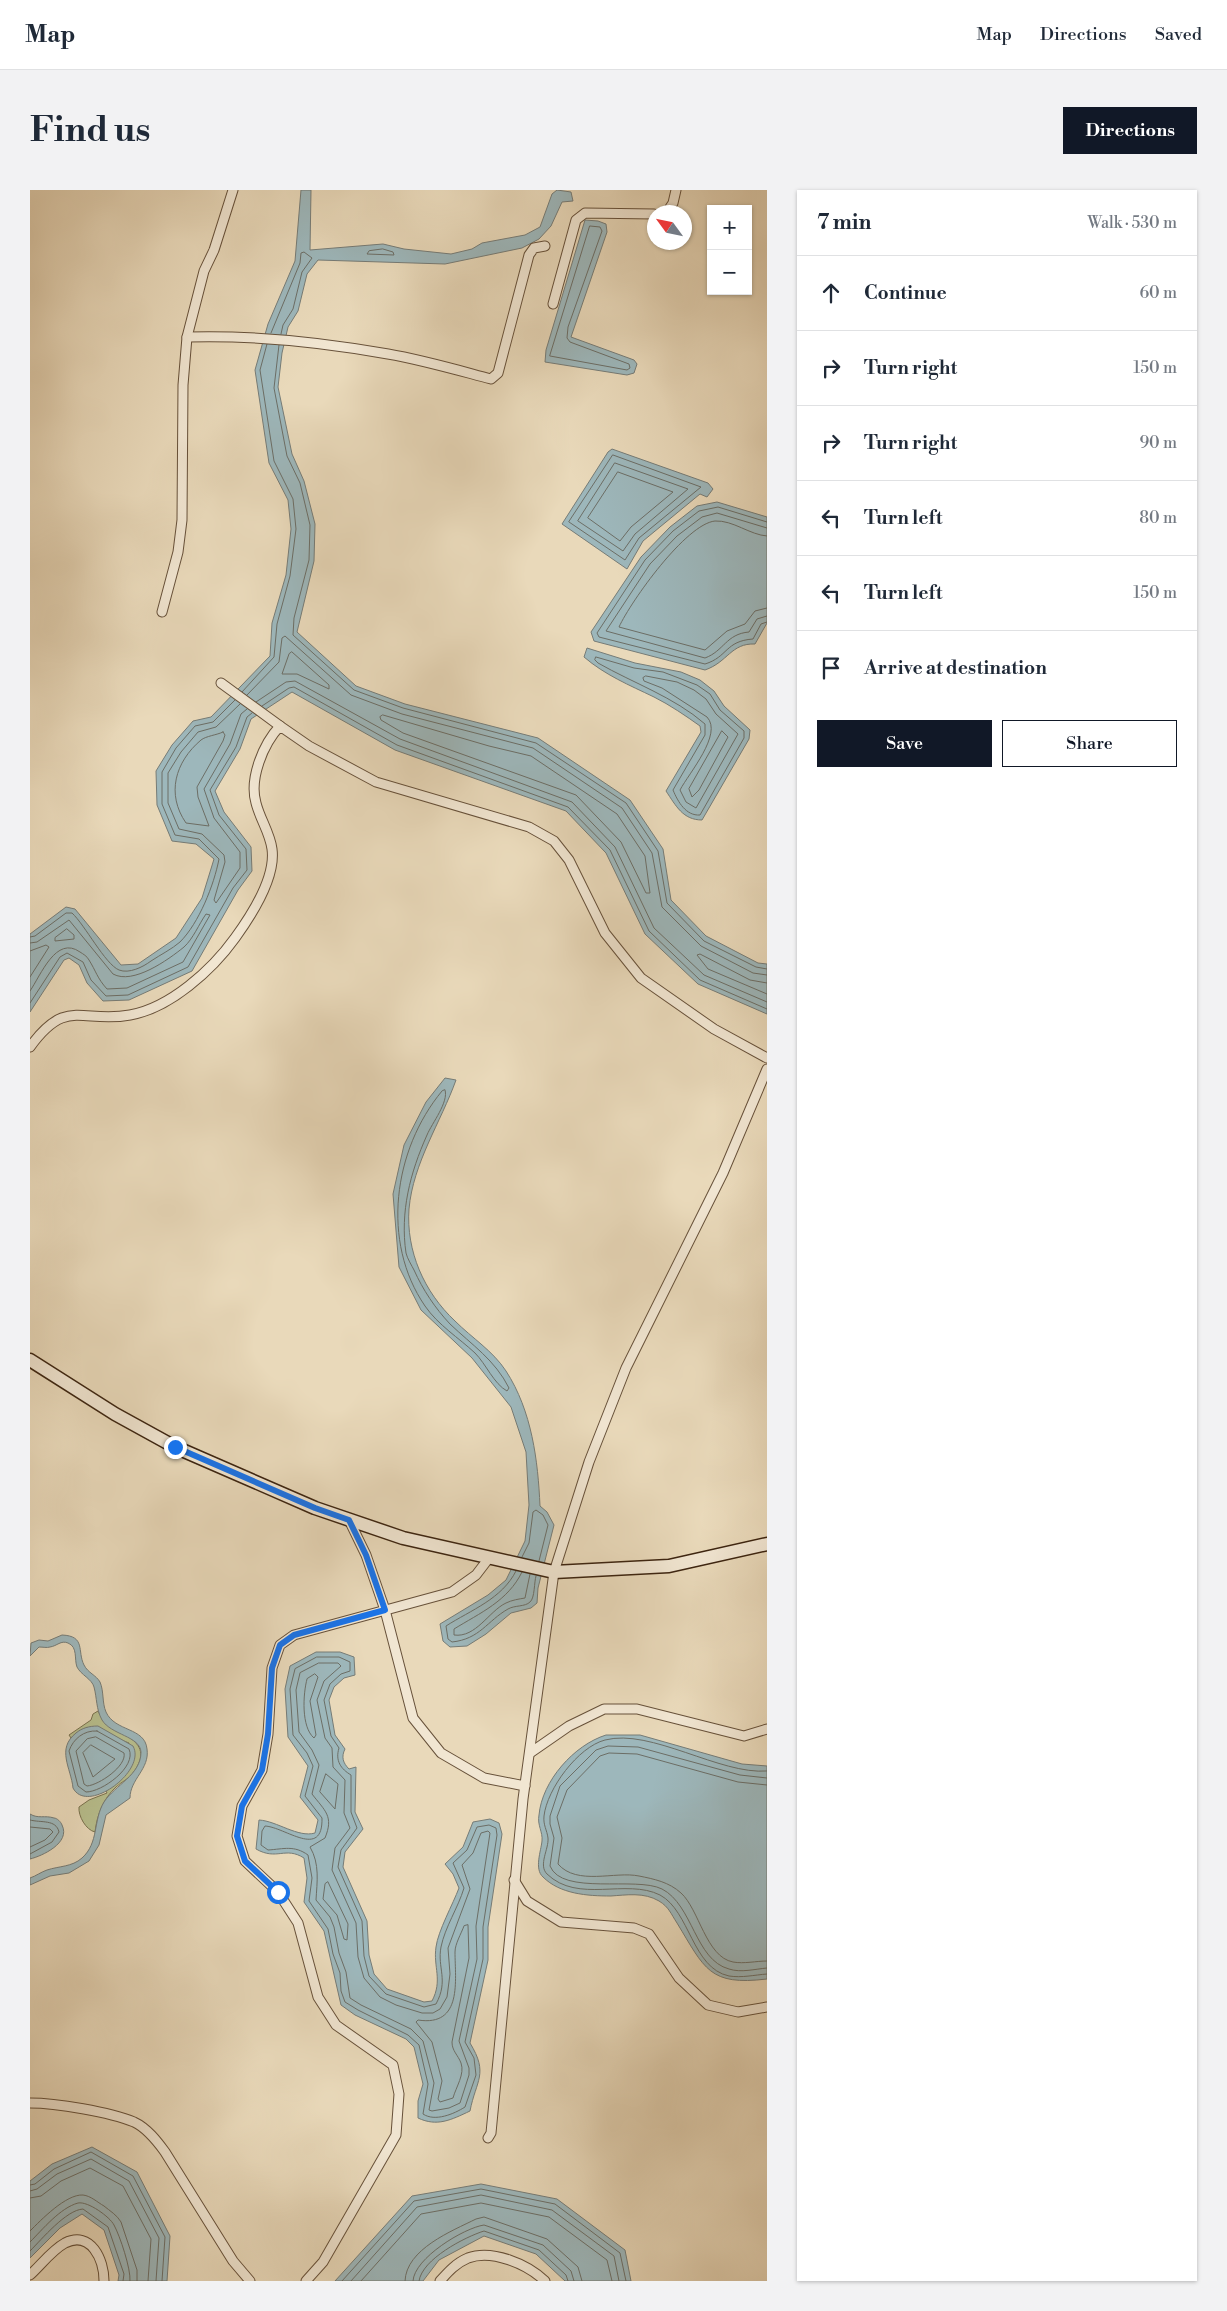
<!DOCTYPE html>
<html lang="en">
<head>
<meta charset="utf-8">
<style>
	body { margin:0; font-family:"Libre Bodoni",serif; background:#f2f2f3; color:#1f2937 }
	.controls { position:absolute; right:15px; top:15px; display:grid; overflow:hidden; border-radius:0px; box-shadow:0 1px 4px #0004 }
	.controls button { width:45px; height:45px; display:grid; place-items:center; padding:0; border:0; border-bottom:1px solid #e0e1e3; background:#fff; color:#1f2937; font:25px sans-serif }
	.compass { position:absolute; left:617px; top:15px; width:45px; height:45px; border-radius:50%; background:#fff; box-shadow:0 1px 4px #0004; rotate:303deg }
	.stop { position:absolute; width:15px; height:15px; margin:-11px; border:4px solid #1a73e8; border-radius:50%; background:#fff }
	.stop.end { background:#1a73e8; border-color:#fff; box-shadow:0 1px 5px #0008 }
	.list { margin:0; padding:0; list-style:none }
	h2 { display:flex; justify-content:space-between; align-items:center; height:65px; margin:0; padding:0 20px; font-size:21px }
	h2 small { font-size:16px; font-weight:400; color:#747a83 }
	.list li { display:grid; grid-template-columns:32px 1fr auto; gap:15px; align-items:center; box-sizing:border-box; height:75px; padding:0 20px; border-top:1px solid #e0e1e3 }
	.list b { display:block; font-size:19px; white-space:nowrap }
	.list em { font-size:16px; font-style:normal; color:#747a83 }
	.actions { display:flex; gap:10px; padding:15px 20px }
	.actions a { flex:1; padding:11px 0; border:1px solid #111827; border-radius:0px; text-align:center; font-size:18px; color:#111827 }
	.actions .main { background:#111827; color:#fff }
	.icon { flex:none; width:28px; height:28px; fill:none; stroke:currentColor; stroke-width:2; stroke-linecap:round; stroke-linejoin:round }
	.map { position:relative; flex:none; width:737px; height:2091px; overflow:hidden; border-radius:0px }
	header { display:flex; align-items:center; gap:30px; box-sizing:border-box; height:70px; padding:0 25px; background:#fff; border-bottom:1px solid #e0e1e3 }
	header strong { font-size:24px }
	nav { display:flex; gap:28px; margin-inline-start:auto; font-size:18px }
	.intro { display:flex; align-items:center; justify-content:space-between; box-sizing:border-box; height:120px; padding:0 30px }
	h1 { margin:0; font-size:35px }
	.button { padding:12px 22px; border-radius:0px; background:#111827; color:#fff; font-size:18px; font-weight:700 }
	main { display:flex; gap:30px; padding:0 30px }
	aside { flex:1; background:#fff; border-radius:0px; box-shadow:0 1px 4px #0004 }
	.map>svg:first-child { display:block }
	.green { fill:#b8bf8e; stroke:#7a724f }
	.water { fill:#9db7bb; stroke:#767c77 }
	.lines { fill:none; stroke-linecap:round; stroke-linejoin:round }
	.shore { stroke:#6c6e66; stroke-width:1 }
	.street-casing { stroke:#67513a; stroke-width:11 }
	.secondary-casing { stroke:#3c2410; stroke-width:15 }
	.street { stroke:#f1e6d2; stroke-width:9 }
	.secondary { stroke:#f1e6d2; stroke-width:12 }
	.route { stroke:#1a73e8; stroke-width:6 }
</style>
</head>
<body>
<header>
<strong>Map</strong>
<nav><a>Map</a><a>Directions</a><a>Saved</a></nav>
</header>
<div class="intro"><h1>Find us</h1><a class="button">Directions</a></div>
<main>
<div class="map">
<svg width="737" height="2091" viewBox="0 0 737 2091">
	<rect width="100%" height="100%" fill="#e9d9ba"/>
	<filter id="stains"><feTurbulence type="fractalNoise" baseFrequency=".004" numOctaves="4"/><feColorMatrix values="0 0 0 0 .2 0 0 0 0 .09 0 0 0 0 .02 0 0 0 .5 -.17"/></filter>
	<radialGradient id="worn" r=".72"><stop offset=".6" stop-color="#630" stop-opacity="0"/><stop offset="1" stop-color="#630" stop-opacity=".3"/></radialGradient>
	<path class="green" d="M68 1521C79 1545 130 1547 103 1583 99 1589 91 1592 86 1597 73 1609 67 1625 65 1642 56 1640 48 1626 49 1617L59 1610 77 1603 76 1601 93 1587 99 1553C75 1545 65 1525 41 1548L39 1545 61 1530 63 1524Z"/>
	<g class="water">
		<path d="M271 0H281L280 60 353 54 374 59 421 64 442 59 452 53 495 45 510 37 522 4 527 0 541 2 543 11 532 12 521 36 509 49 492 58 415 74 288 70 277 84 268 121 258 137 252 163 248 197 262 264 274 291 285 334 284 371 267 442 326 496 375 514 508 548 600 610 633 659 641 710 676 746 728 773 737 774V824L668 794 615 744 576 663 536 621 365 560 262 502 221 529 210 559 185 601 194 622 221 657 222 681 208 700 162 781 99 810 73 811 57 793 49 775 39 768 34 770 0 822V744L36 717 45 719 91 775 108 774 146 748 172 708 184 669 166 654 142 651 127 615 126 581 142 555 163 531 181 527 240 466 242 433 256 385 261 339 258 310 239 273 225 180 238 134 265 71Z"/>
		<path d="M555 30 568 31 576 34 577 42 541 147 604 170 607 174 604 183 597 185 515 172 516 160Z"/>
		<path d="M582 259 678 293 683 299 677 307 670 304 613 351 597 379 532 334 578 262Z"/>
		<path d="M687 312 737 327V433L725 454C701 453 698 472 675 480L564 451 561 442 611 367 640 337 667 316Z"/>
		<path d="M557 458 605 473 651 482 670 490 684 501 694 516 720 540 719 549 672 630C653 630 646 616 636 601L671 542 670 536C656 526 640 515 624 507 599 495 575 485 554 467Z"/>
		<path d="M415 888 426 890C411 932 383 973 379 1019 376 1061 394 1102 425 1131 442 1148 463 1161 476 1181 502 1221 508 1271 510 1316L517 1322 524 1335 508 1398 507 1413 501 1418 481 1423 456 1444 437 1456 420 1457 413 1451 410 1434 458 1405 476 1390 495 1351 499 1315 496 1262 481 1217 442 1168 391 1120 369 1077 363 1004 374 955 396 912Z"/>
		<path d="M32 1445C56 1446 47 1461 54 1475 58 1483 66 1485 70 1492 74 1501 72 1513 76 1522 85 1542 115 1537 117 1559 120 1579 100 1589 100 1608L76 1625 69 1655 59 1671 39 1683 20 1686 0 1695V1688C6 1686 11 1682 17 1680 29 1676 42 1677 52 1668 69 1653 63 1630 74 1612 85 1595 111 1585 111 1562 110 1546 81 1545 72 1530 66 1519 67 1508 64 1497 62 1489 51 1485 47 1477 44 1469 48 1457 38 1453 31 1450 27 1456 20 1457 17 1458 13 1457 9 1457L0 1466 1 1453 9 1450 18 1451Z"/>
		<path d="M286 1462H310L324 1467 325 1485 314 1488 304 1497 299 1510 305 1545 315 1559C311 1567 313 1573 319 1579L326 1577 325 1622 333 1639 315 1662 313 1677 337 1731 339 1765 344 1784 357 1799 394 1812 402 1811C413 1790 403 1777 406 1757 408 1741 423 1714 429 1698L423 1684 415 1674 433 1657 443 1632 460 1629 469 1633 472 1644 458 1737V1770L440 1853C459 1884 446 1890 440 1921 421 1930 407 1937 388 1928V1911L393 1894 384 1857 376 1849 325 1825 311 1815 294 1741 274 1712 277 1688 274 1668C255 1656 247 1671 226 1659L229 1630C247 1631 268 1648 285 1643L288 1630 270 1607 278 1576 258 1547 255 1499 260 1476Z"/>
		<path d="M68 1536 103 1556C117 1581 57 1625 43 1598 41 1578 26 1559 46 1543 52 1538 59 1536 68 1536Z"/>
		<path d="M576 1545H610L712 1574 737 1576V1789C679 1796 675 1779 647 1733 641 1724 639 1717 629 1711 614 1702 596 1705 581 1706 557 1706 530 1704 513 1687 504 1679 511 1661 512 1651 513 1642 507 1635 509 1625 512 1591 544 1555 576 1545Z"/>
		<path d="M0 1624C8 1629 15 1625 24 1628 27 1628 31 1632 32 1635 41 1653 12 1666 0 1669Z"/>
		<path d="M62 1957 107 1982 140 2046 137 2091H88L89 2085 74 2040 52 2024 30 2038 0 2068V1991L22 1974Z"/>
		<path d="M451 1994 527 2009 595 2060 601 2091H535L506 2064 454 2046 409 2070 393 2091H305L382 2006Z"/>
	</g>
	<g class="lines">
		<g class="shore">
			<path d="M560 36 570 37 572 41 538 137 537 148 540 152 599 174 600 178 597 180 520 166Z"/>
			<path d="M353 59 363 62 364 65 337 64 339 61Z"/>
			<path d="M241 143 270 73 271 63 274 62 282 68 272 82 263 119 253 135 251 144"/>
			<path d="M249 155 244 198 257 266 270 293 280 335 279 370 264 428 263 445 324 500 373 518 506 553 596 613 628 661 637 713 674 751 726 777 737 779"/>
			<path d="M583 265 671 297 609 348 595 370 539 332Z"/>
			<path d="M585 273 658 299 605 344 593 361 548 331Z"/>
			<path d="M588 282 643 302 601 337 590 351 558 328Z"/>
			<path d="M737 332 688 317 669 321 643 341 615 370 567 443 569 447 675 474C698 467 695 451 723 449L731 434 737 432"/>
			<path d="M737 338 687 323 672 327 647 346 620 374 576 441 675 468C694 461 696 444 719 442L727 429 737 426"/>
			<path d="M737 346C720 345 703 330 685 331 656 334 601 411 589 437L675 460 697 441 715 434 725 421 737 418"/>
			<path d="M262 462 299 495V499L267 484H252L259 464Z"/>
			<path d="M566 467 604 478 633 482 667 495 680 504 690 520 714 541V548L670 625C656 626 648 612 643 600L675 545V534C644 507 603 493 568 473L565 470Z"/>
			<path d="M616 486 647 492 664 500 676 509 686 524 708 544 666 618 656 612 650 600C659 583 693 544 677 527L632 498 614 491 613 488Z"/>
			<path d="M212 502 244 467 247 434 260 386 266 339 263 309 244 271 230 180 237 154"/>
			<path d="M217 505 249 472 252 448 255 446 321 505 372 524 503 558 592 618 622 663 632 717 671 756 723 783 737 785"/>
			<path d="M226 512 256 492 265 491 370 549 542 612 585 657 624 738 674 785 737 812"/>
			<path d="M210 514 186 537 168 542 151 562 138 583V613L149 639 172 644 194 665 195 672 184 710 186 713 210 678V662L184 628 174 599 200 554 211 524 217 519"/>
			<path d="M232 516 259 498 264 497 367 555 538 617 580 660 619 741 670 790 737 819"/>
			<path d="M353 525 459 556 501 566 587 624 615 666 620 703H616L591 652 546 605 373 543 351 530 350 527Z"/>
			<path d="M692 541 698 547 669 600 662 607 659 599Z"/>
			<path d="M193 542 195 545 193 551 167 597 168 607 179 636 156 633C136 604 145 572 171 550 176 546 187 545 193 542Z"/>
			<path d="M37 739 44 745V749L25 751V748Z"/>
			<path d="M0 747 5 746 36 723H42C55 735 75 774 89 780 99 784 113 777 121 771 130 765 142 759 150 752 169 733 184 695 189 669L169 649 145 645 132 614V582L146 558 165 536 183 532 205 510"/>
			<path d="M0 753 7 752 39 730 83 784C103 795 138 770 154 757 163 749 169 734 176 724L180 725 153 772 97 798 77 799C67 788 66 781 59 770 57 766 53 764 50 762 26 745 11 785 0 801"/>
			<path d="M0 761 16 755 19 757 0 787"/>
			<path d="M737 793 720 790 670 764 667 765 678 779 737 804"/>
			<path d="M0 813 30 767 37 763 53 772 61 790 76 806 98 805 158 777 203 698 217 680 216 659 189 625 180 600 206 557 217 527 222 523"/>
			<path d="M415 900C419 912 402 933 397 945 380 983 370 1022 376 1063 377 1068 382 1076 384 1080 393 1100 405 1118 420 1134 442 1155 465 1170 479 1198L477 1201C464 1194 456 1174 445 1163 429 1148 408 1135 395 1116 351 1052 363 960 412 901Z"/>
			<path d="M492 1367 499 1353 503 1322 506 1320 513 1325 518 1335 509 1371"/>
			<path d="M486 1381C472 1409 441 1420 416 1436L418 1449 422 1452C450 1449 457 1431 478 1419 485 1415 495 1417 500 1412 505 1408 504 1392 506 1386"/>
			<path d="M492 1382C478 1411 450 1423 424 1439V1445C446 1448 459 1421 476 1413 482 1410 489 1409 495 1408L500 1384"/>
			<path d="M287 1467H309L320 1472V1481L311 1484 300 1494 294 1510 301 1546 309 1558C305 1571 311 1579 321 1585V1622L327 1638 311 1660 308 1677 332 1731 334 1766 339 1786 356 1804 394 1817 406 1814C419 1790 407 1778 411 1757 415 1737 428 1718 434 1698L423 1673 437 1660 447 1637 459 1635 466 1638 467 1645 453 1737V1769L435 1852 444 1868 446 1885 435 1917C424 1924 405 1932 393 1924L398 1894 389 1855 378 1845 328 1820 315 1812 311 1801 310 1783 303 1764 298 1739 279 1711 282 1688 278 1665C264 1655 254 1659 238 1660L231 1655 232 1641 235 1636C255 1637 293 1670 292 1628L275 1606 283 1576 277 1563 263 1545 260 1499 265 1479Z"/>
			<path d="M289 1473H308L311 1476 294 1491 287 1510 295 1548 302 1558 303 1577 315 1590 314 1623 320 1638 305 1658 302 1680 326 1733 328 1767 334 1788 350 1807 366 1815 392 1823H403L410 1819 417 1807 420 1784 418 1758 440 1699 432 1675 443 1663 451 1643 458 1641 460 1643 446 1736 447 1769 429 1851 439 1878V1885L430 1913 419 1918 402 1921 399 1920 404 1893 393 1851 381 1839 331 1815 320 1808 316 1782 309 1763 304 1737 300 1727 286 1710C287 1692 290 1674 280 1657L295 1648C304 1626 295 1621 282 1604L289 1575 282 1560 269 1542 266 1500 270 1483Z"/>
			<path d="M285 1484 288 1487 280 1511 286 1545 284 1548C271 1537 273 1504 277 1489Z"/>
			<path d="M67 1541 99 1559C107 1577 72 1602 56 1602L48 1596 39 1561C43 1549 54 1540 67 1541Z"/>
			<path d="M66 1547 94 1563C97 1576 69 1595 57 1596L54 1594 46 1561 57 1549Z"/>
			<path d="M61 1555 85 1569 63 1587 53 1563Z"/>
			<path d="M737 1581C690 1585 621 1538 575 1550 548 1557 517 1599 514 1626 513 1635 517 1640 518 1648 519 1659 508 1675 517 1684 548 1714 596 1688 630 1705 660 1721 662 1778 699 1786 712 1788 724 1785 737 1784"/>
			<path d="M296 1584 308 1594 305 1619 290 1602Z"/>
			<path d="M737 1588 710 1585 608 1557 578 1556 566 1560 530 1596 520 1626V1634L524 1648 520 1676C532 1706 606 1686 632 1699 663 1715 665 1770 699 1779 711 1783 725 1779 737 1778"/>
			<path d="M737 1595 708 1592 607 1564 579 1563 570 1566 537 1600 527 1627 532 1648 528 1674C547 1696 585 1681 609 1686 624 1689 639 1692 651 1703 669 1719 676 1767 703 1772 714 1774 726 1771 737 1771"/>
			<path d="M0 1630C11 1633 26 1629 29 1642L22 1652 0 1664"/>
			<path d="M0 1637 20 1639 23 1642 15 1650 0 1657"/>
			<path d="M298 1692 318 1734 317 1750 314 1749 307 1725 293 1709 295 1694Z"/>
			<path d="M438 1735 439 1768 422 1852C422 1861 428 1865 431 1873 435 1884 426 1897 423 1908L410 1912 408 1909 412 1891 402 1852 386 1832 388 1830C433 1837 425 1790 425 1762 425 1754 431 1744 434 1736Z"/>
			<path d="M0 1995 5 1994 24 1979 61 1962 103 1986 135 2047 132 2091"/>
			<path d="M0 2001 7 1999 27 1984 61 1969 99 1991 129 2048 126 2091"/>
			<path d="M0 2008 11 2006 31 1991 60 1978 93 1996 121 2049 118 2091"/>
			<path d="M0 2041C11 2030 36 2004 53 2005 61 2006 67 2012 74 2016 80 2021 87 2025 91 2032L107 2080V2091"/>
			<path d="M0 2052C13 2039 30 2018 48 2013 58 2011 80 2027 84 2035 90 2046 101 2079 100 2091"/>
			<path d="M0 2061C12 2049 36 2020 53 2019L78 2037 94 2084 93 2091"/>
			<path d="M312 2091 384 2011 451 1999 525 2014 590 2063 596 2091"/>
			<path d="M321 2091 387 2017 451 2005 522 2020 584 2066 589 2091"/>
			<path d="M331 2091 391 2024 451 2013 519 2027 577 2070 582 2091"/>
			<path d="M375 2091C376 2059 422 2041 446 2029L454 2027 517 2049 548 2077 552 2091"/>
			<path d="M383 2091C384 2068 434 2038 454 2035L513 2055 541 2081 544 2091"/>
			<path d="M389 2091C392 2069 435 2047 454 2041L509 2060 536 2085 538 2091"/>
		</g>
		<defs>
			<g id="street">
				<path d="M637 22 643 13 646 0"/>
				<path d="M523 114 546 30 555 23 624 24"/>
				<path d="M157 147C225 145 291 152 358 164 393 170 427 180 461 189L468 183 499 65 504 58 515 56"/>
				<path d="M132 422 148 362 152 330 153 195 157 147 174 81 184 60 203 0"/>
				<path d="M191 493 250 536"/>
				<path d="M0 857C37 806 52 834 100 825 140 818 182 780 205 748 221 726 246 688 242 659 240 643 230 629 226 613 219 589 233 554 250 536L279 556 346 592 499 637 524 651 539 670 575 743 611 788 684 839 737 868"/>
				<path d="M319 1330 336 1365 355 1420 383 1528 411 1563 454 1588 495 1596"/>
				<path d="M500 1563 539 1536 574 1519H607L714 1546 737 1539"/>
				<path d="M484 1690 497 1711 531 1732 604 1738 619 1744 649 1788 678 1815 708 1822 737 1817"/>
				<path d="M0 1913C26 1913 80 1922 104 1932 117 1938 127 1951 135 1962L203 2071 220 2091"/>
				<path d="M458 1948 461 1943 493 1609 524 1382 559 1272 596 1178 693 983 737 879"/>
				<path d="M0 2085C11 2075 22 2060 35 2053 61 2040 74 2070 74 2091"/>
				<path d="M276 2091 293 2072 366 1945 369 1904 363 1875 306 1835 288 1807 268 1733 248 1702 215 1671 207 1646 212 1616 232 1580 238 1544 242 1478 250 1455 264 1445 422 1402 446 1385 459 1368"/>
				<path d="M410 2091C418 2082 426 2073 438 2068 462 2059 497 2074 515 2091"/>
			</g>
			<path id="secondary" d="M0 1170 85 1224 145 1257 285 1318 373 1348 524 1382 639 1376 737 1354"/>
		</defs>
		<use href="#street" class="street-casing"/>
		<use href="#secondary" class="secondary-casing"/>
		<use href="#street" class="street"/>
		<use href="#secondary" class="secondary"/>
	</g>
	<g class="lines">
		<path class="route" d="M145 1257 285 1318 319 1330 336 1365 355 1420 264 1445 250 1455 242 1478 238 1544 232 1580 212 1616 207 1646 215 1671 248 1702"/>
	</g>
	<rect width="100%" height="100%" filter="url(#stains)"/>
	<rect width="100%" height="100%" fill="url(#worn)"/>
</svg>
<div class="controls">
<button>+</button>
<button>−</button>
</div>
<svg class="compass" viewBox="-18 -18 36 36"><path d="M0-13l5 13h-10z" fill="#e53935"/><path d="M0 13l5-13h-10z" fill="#747a83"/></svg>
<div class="stop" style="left:248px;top:1702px"></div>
<div class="stop end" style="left:145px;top:1257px"></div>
</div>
<aside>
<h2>7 min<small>Walk · 530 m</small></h2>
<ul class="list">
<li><svg class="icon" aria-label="ahead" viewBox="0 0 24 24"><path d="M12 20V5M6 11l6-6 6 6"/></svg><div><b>Continue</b></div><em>60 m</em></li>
<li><svg class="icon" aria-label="right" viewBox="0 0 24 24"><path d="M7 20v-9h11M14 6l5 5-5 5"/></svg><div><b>Turn right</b></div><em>150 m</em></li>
<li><svg class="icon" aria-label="right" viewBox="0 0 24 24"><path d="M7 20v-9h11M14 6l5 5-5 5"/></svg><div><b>Turn right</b></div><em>90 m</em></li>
<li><svg class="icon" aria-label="left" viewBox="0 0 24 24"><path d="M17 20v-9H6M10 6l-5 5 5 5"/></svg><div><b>Turn left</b></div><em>80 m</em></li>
<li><svg class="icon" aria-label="left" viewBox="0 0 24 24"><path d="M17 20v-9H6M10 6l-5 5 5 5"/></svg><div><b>Turn left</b></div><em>150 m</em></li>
<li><svg class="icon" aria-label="arrive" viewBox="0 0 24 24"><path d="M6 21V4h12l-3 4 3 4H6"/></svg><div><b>Arrive at destination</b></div></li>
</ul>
<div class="actions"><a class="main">Save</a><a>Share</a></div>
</aside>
</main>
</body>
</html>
